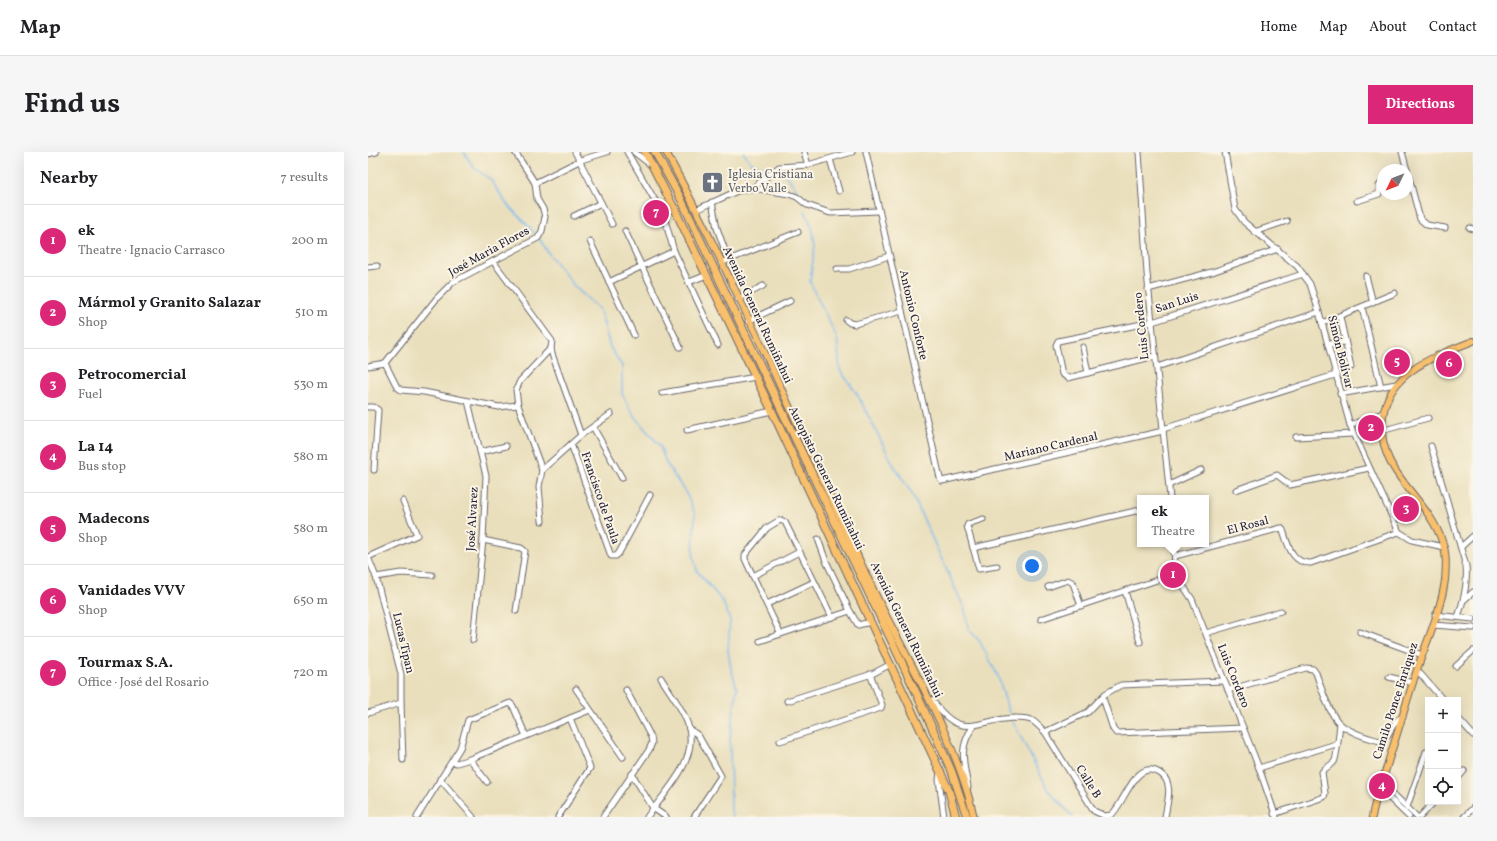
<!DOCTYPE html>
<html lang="en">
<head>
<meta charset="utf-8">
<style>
	body { margin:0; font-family:Vollkorn,serif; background:#f6f6f6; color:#202124 }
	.controls { position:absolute; right:12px; bottom:12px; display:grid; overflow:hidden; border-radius:0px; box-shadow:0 4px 16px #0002 }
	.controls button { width:36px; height:36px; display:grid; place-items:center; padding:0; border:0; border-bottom:1px solid #e0e0e0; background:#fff; color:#202124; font:20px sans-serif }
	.compass { position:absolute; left:1009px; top:12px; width:36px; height:36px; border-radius:50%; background:#fff; box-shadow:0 4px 16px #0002; rotate:227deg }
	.you { position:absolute; left:664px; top:414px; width:14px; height:14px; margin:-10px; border:3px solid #fff; border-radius:50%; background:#1a73e8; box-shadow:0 0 0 6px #1a73e833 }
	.badge { display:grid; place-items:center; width:26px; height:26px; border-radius:50%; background:#db2777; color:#fff; font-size:13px; font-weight:700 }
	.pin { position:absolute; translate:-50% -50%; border:2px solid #fff; box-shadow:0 1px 4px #0006 }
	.popup { position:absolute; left:769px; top:343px; width:72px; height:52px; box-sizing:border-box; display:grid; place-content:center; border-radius:0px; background:#fff; filter:drop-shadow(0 1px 3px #0005); font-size:13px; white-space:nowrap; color:#757577 }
	.popup b { font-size:15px; color:#202124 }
	.popup::after { content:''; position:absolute; left:50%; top:100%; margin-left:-8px; border:8px solid transparent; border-top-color:#fff }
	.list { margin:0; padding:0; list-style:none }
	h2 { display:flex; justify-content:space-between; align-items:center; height:52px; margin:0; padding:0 16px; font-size:17px }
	h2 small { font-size:13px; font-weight:400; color:#757577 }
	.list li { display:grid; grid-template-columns:26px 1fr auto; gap:12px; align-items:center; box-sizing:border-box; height:72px; padding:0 16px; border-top:1px solid #e0e0e0 }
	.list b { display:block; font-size:15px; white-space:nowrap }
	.list p { margin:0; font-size:13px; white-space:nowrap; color:#757577 }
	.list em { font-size:13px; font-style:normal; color:#757577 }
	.icon { flex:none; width:22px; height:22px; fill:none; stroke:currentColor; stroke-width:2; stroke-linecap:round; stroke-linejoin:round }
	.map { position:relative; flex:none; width:1105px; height:665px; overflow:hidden; border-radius:0px }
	header { display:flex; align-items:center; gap:24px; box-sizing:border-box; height:56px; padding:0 20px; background:#fff; border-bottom:1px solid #e0e0e0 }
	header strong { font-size:19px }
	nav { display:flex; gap:22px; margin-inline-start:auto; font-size:14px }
	.intro { display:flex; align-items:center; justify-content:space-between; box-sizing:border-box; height:96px; padding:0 24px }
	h1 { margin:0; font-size:28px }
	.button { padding:10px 18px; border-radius:0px; background:#db2777; color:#fff; font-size:14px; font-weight:700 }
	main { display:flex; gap:24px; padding:0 24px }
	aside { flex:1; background:#fff; border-radius:0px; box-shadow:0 4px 16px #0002 }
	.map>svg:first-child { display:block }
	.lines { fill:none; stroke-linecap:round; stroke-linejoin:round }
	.stream { stroke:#7cb8ee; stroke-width:1.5 }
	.minor-casing { stroke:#686468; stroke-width:7 }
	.major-casing { stroke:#686468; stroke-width:8 }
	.highway-casing { stroke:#686468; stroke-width:9 }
	.minor { stroke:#fff; stroke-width:5 }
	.major { stroke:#f8bf6c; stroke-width:6 }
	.highway { stroke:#f8bf6c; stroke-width:7 }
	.labels { text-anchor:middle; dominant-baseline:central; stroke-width:4; stroke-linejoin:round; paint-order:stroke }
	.worship-label { font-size:12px; fill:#5b616d; stroke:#fcf5e5; text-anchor:start }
	.street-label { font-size:12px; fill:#22223b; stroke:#fcf5e5 }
</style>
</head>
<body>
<header>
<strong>Map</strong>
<nav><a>Home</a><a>Map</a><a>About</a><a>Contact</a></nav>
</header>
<div class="intro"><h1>Find us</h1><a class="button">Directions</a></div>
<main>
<aside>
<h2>Nearby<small>7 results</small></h2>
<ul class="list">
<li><span class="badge">1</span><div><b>ek</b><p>Theatre · Ignacio Carrasco</p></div><em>200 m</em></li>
<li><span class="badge">2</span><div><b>Mármol y Granito Salazar</b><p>Shop</p></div><em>510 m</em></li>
<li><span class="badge">3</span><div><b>Petrocomercial</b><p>Fuel</p></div><em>530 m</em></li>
<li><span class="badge">4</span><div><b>La 14</b><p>Bus stop</p></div><em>580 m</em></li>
<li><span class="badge">5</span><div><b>Madecons</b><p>Shop</p></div><em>580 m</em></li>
<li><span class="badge">6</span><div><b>Vanidades VVV</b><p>Shop</p></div><em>650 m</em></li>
<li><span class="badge">7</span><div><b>Tourmax S.A.</b><p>Office · José del Rosario</p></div><em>720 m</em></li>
</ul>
</aside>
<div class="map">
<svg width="1105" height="665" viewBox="0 0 1105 665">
	<rect width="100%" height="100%" fill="#fcf5e5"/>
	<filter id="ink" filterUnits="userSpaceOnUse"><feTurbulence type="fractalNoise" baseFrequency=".025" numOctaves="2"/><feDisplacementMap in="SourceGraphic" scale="8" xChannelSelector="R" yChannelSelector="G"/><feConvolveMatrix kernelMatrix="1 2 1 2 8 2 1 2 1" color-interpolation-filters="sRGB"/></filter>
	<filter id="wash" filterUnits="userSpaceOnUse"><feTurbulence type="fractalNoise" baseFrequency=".012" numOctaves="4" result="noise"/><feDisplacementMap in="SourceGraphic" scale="16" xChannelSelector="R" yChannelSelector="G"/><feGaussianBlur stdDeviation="0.9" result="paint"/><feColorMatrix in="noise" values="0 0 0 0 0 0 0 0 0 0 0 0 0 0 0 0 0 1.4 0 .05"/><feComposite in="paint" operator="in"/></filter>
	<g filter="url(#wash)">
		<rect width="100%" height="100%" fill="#e9dfbc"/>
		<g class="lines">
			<g class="stream">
				<path d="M96 0 106 16 122 27 138 51 169 83"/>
				<path d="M375 0 383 11 404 19"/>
				<path d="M411 21 419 24 430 40"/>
				<path d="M437 59 444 75 447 93 442 130 469 186 472 218 489 242 525 312 544 342 597 458 600 476 612 490 630 524 641 561"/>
				<path d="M171 86 181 102 207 135 232 158 242 195 254 214V242L266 264 292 294 298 311 319 343 327 362 325 401 329 419 355 450 362 469 360 498 363 517 369 536 362 586 363 659 365 665"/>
				<path d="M645 570 681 639 705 665"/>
			</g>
		</g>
	</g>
	<g filter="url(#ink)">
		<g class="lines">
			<defs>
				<g id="minor">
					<path d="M207 0 244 72"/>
					<path d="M259 0 292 57 297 59 307 58"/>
					<path d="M266 0 283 13"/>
					<path d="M436 0 440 13"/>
					<path d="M498 0 572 326 574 329 795 279"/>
					<path d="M771 0 779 121 802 346"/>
					<path d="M857 0 867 57 876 70 929 114 942 132 951 160 982 273 1031 380 1044 388 1076 395"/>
					<path d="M1034 0 1039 18"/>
					<path d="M0 2 8 0"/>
					<path d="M462 7 471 39"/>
					<path d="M1039 18 1052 67 1059 73 1077 76"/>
					<path d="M167 31 213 8 239 0"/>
					<path d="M385 36 411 15 440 13 484 0"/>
					<path d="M989 49 1011 42V34L1015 29"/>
					<path d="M344 50 349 76 360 107"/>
					<path d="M294 58 306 99 350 193"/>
					<path d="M328 58 369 39 385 36 421 42 429 45 439 53 462 61 511 59"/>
					<path d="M206 64 233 51"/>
					<path d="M1102 76 1105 77"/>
					<path d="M257 79 312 195"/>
					<path d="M886 80 919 69"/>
					<path d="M222 89 266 183"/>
					<path d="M125 109 184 189 183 196 152 229 148 238 150 253 174 318 171 335 174 369"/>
					<path d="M353 111 430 80"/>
					<path d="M0 115 9 114"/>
					<path d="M469 117H481L521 104"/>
					<path d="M998 124 1005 151"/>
					<path d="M241 130 306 99"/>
					<path d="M321 130 339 123"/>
					<path d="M780 137 847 119 910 97"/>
					<path d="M370 147 395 134"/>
					<path d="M994 155 1013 235"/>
					<path d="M972 165 983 215"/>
					<path d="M478 168 482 171 487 172 534 159"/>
					<path d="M380 169 422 149"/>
					<path d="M954 171 1027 141"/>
					<path d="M960 192 976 190"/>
					<path d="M715 195 720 221"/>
					<path d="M183 196 184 202 213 283"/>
					<path d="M787 204 700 226 694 222 688 193 690 189 784 170 935 122"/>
					<path d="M17 211 29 235 33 238 56 240 131 255 150 253"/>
					<path d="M0 214 17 211 69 146 85 130 170 86 174 79 177 65 175 57 169 47 167 31 147 0"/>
					<path d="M789 215 951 160"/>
					<path d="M294 241 388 225"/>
					<path d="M972 242 1028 232"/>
					<path d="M100 249 118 324 115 388 105 488"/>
					<path d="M0 255H6L10 258 6 318"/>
					<path d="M982 273 1015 261"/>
					<path d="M225 275 254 326"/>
					<path d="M795 277 967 223"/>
					<path d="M319 278 404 259"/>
					<path d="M1013 279 1060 266"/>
					<path d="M928 285 985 282"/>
					<path d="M203 292 243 404H248L251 401 282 343"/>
					<path d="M1063 294 1098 414C1100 432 1096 448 1090 465"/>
					<path d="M112 300 138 294"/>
					<path d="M174 318 213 283 243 262"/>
					<path d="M801 333 833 318"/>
					<path d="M868 338 909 323 922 333 1001 316"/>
					<path d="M615 367 600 372 599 374 611 417 629 414"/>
					<path d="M450 387 458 409 482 459"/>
					<path d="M115 388 153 396 157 399 148 459"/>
					<path d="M806 392 807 422 824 447 891 616 908 665"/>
					<path d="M1093 395 1105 384"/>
					<path d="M605 396 772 358"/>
					<path d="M807 404 913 376 915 378C920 393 924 412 943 411L1031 380"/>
					<path d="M385 424 431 400"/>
					<path d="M8 425 33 421 64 423"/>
					<path d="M680 435 700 428 705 431 713 454"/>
					<path d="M757 439 772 490"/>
					<path d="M1096 448 1105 440"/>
					<path d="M399 452 446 430"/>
					<path d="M1067 463 1105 467"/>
					<path d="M673 467 807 422"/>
					<path d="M1065 473 1105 476"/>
					<path d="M992 480 1054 503"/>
					<path d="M412 481 377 407V403L399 376 412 368 417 370 464 465"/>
					<path d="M838 481 913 459"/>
					<path d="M392 489 482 459 490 473 503 470"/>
					<path d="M1088 514 1105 499"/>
					<path d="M1049 518 1075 548"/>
					<path d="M1021 525 1045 531"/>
					<path d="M208 537 255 605"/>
					<path d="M860 538 938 516 945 517 948 521C953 535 961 562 972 572 982 580 1000 586 1012 589 1024 585 1022 569 1035 565"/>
					<path d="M735 546 745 577 748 581 875 576"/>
					<path d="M564 548C595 591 607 567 647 566 653 566 660 566 665 569 669 572 673 576 677 580L726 659 737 664 743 663C756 654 767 603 793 622 806 631 799 651 797 665"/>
					<path d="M419 549 504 522 523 512"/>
					<path d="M0 561 33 551"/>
					<path d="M1090 566 1105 583"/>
					<path d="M321 577 330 583 353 624 326 665"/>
					<path d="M677 580 720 560 737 542 753 533 855 529"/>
					<path d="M412 589 513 556 514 553 502 522"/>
					<path d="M102 607 119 630"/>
					<path d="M35 608 33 551V522L8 425 0 405 49 383 35 349"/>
					<path d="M84 610 89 611 102 607 222 558"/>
					<path d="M891 616 968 592"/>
					<path d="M572 620 571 628 576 665"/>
					<path d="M264 622 285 656 298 665"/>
					<path d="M1090 626 1096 619"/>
					<path d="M72 627 105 665"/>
					<path d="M1014 631 1049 665"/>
					<path d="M600 635C596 611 590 596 605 575"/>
					<path d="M1012 637 1041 665"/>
					<path d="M1039 655 1058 600"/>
					<path d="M906 662 956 645 957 641 954 620C957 615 963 614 966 610 969 607 971 578 972 572"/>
					<path d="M49 665 92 596 100 568 142 551 145 554 158 584"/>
					<path d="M190 665 222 616 202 566"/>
					<path d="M235 665 281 598 284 591 283 585 258 538"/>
					<path d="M279 665C297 640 329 610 321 577 318 561 302 541 293 526"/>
					<path d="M1052 665 1066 650"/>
					<path d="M1096 665 1105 656"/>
				</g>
				<g id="major">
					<path d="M298 0C373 141 436 289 503 433 539 509 587 583 606 665"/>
					<path d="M1004 665C1007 645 1016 626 1021 607 1032 574 1041 541 1052 509 1061 485 1074 453 1077 428 1078 415 1079 401 1074 389 1058 342 1006 320 1015 264 1021 219 1068 204 1105 189"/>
				</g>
				<g id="highway">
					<path d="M277 0 307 58 404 259 572 619 581 639 588 665"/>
					<path d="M287 0 312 45 548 540 584 620 599 665"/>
				</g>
			</defs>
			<use href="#minor" class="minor-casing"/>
			<use href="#major" class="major-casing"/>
			<use href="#highway" class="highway-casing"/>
			<use href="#minor" class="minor"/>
			<use href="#major" class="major"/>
			<use href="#highway" class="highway"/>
		</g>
	</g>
	<defs>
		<symbol id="church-square" viewBox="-11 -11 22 22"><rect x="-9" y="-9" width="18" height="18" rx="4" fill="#6b7280" stroke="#fcf5e5"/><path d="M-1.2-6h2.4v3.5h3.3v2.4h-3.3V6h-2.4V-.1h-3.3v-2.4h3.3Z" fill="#fff"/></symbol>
	</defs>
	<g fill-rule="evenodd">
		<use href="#church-square" x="332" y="18" width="25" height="25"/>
	</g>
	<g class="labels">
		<g class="worship-label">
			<text x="360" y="23">Iglesia Cristiana<tspan x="360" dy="14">Verbo Valle</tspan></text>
		</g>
		<g class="street-label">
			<text transform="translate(121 100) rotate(-29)">José Maria Flores</text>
			<text transform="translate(809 151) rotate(-18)">San Luis</text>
			<text transform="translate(389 163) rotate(65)">Avenida General Rumiñahui</text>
			<text transform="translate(545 163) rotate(77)">Antonio Conforte</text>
			<text transform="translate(774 174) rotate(-96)">Luis Cordero</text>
			<text transform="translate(972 200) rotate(76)">Simón Bolívar</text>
			<text transform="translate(683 295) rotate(-13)">Mariano Cardenal</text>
			<text transform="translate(458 326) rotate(64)">Autopista General Rumiñahui</text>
			<text transform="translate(232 346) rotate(71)">Francisco de Paula</text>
			<text transform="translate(105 367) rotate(-87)">José Alvarez</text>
			<text transform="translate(880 374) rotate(-15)">El Rosal</text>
			<text transform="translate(538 478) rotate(64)">Avenida General Rumiñahui</text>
			<text transform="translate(35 491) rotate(77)">Lucas Tipan</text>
			<text transform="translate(865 524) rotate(68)">Luis Cordero</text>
			<text transform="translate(1028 549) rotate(-72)">Camilo Ponce Enrìquez</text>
			<text transform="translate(720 630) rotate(58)">Calle B</text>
		</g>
	</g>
</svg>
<div class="controls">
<button>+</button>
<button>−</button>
<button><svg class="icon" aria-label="locate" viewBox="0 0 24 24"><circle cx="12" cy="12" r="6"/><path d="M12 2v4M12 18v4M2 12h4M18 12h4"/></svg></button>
</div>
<svg class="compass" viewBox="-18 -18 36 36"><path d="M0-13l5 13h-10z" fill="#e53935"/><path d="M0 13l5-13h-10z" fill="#757577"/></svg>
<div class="you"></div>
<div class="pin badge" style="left:805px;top:423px">1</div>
<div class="popup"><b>ek</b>Theatre</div>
<div class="pin badge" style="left:1003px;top:276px">2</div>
<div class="pin badge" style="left:1038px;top:357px">3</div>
<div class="pin badge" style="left:1014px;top:634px">4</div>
<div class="pin badge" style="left:1029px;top:210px">5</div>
<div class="pin badge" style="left:1081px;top:212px">6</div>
<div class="pin badge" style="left:288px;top:61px">7</div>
</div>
</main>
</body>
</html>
